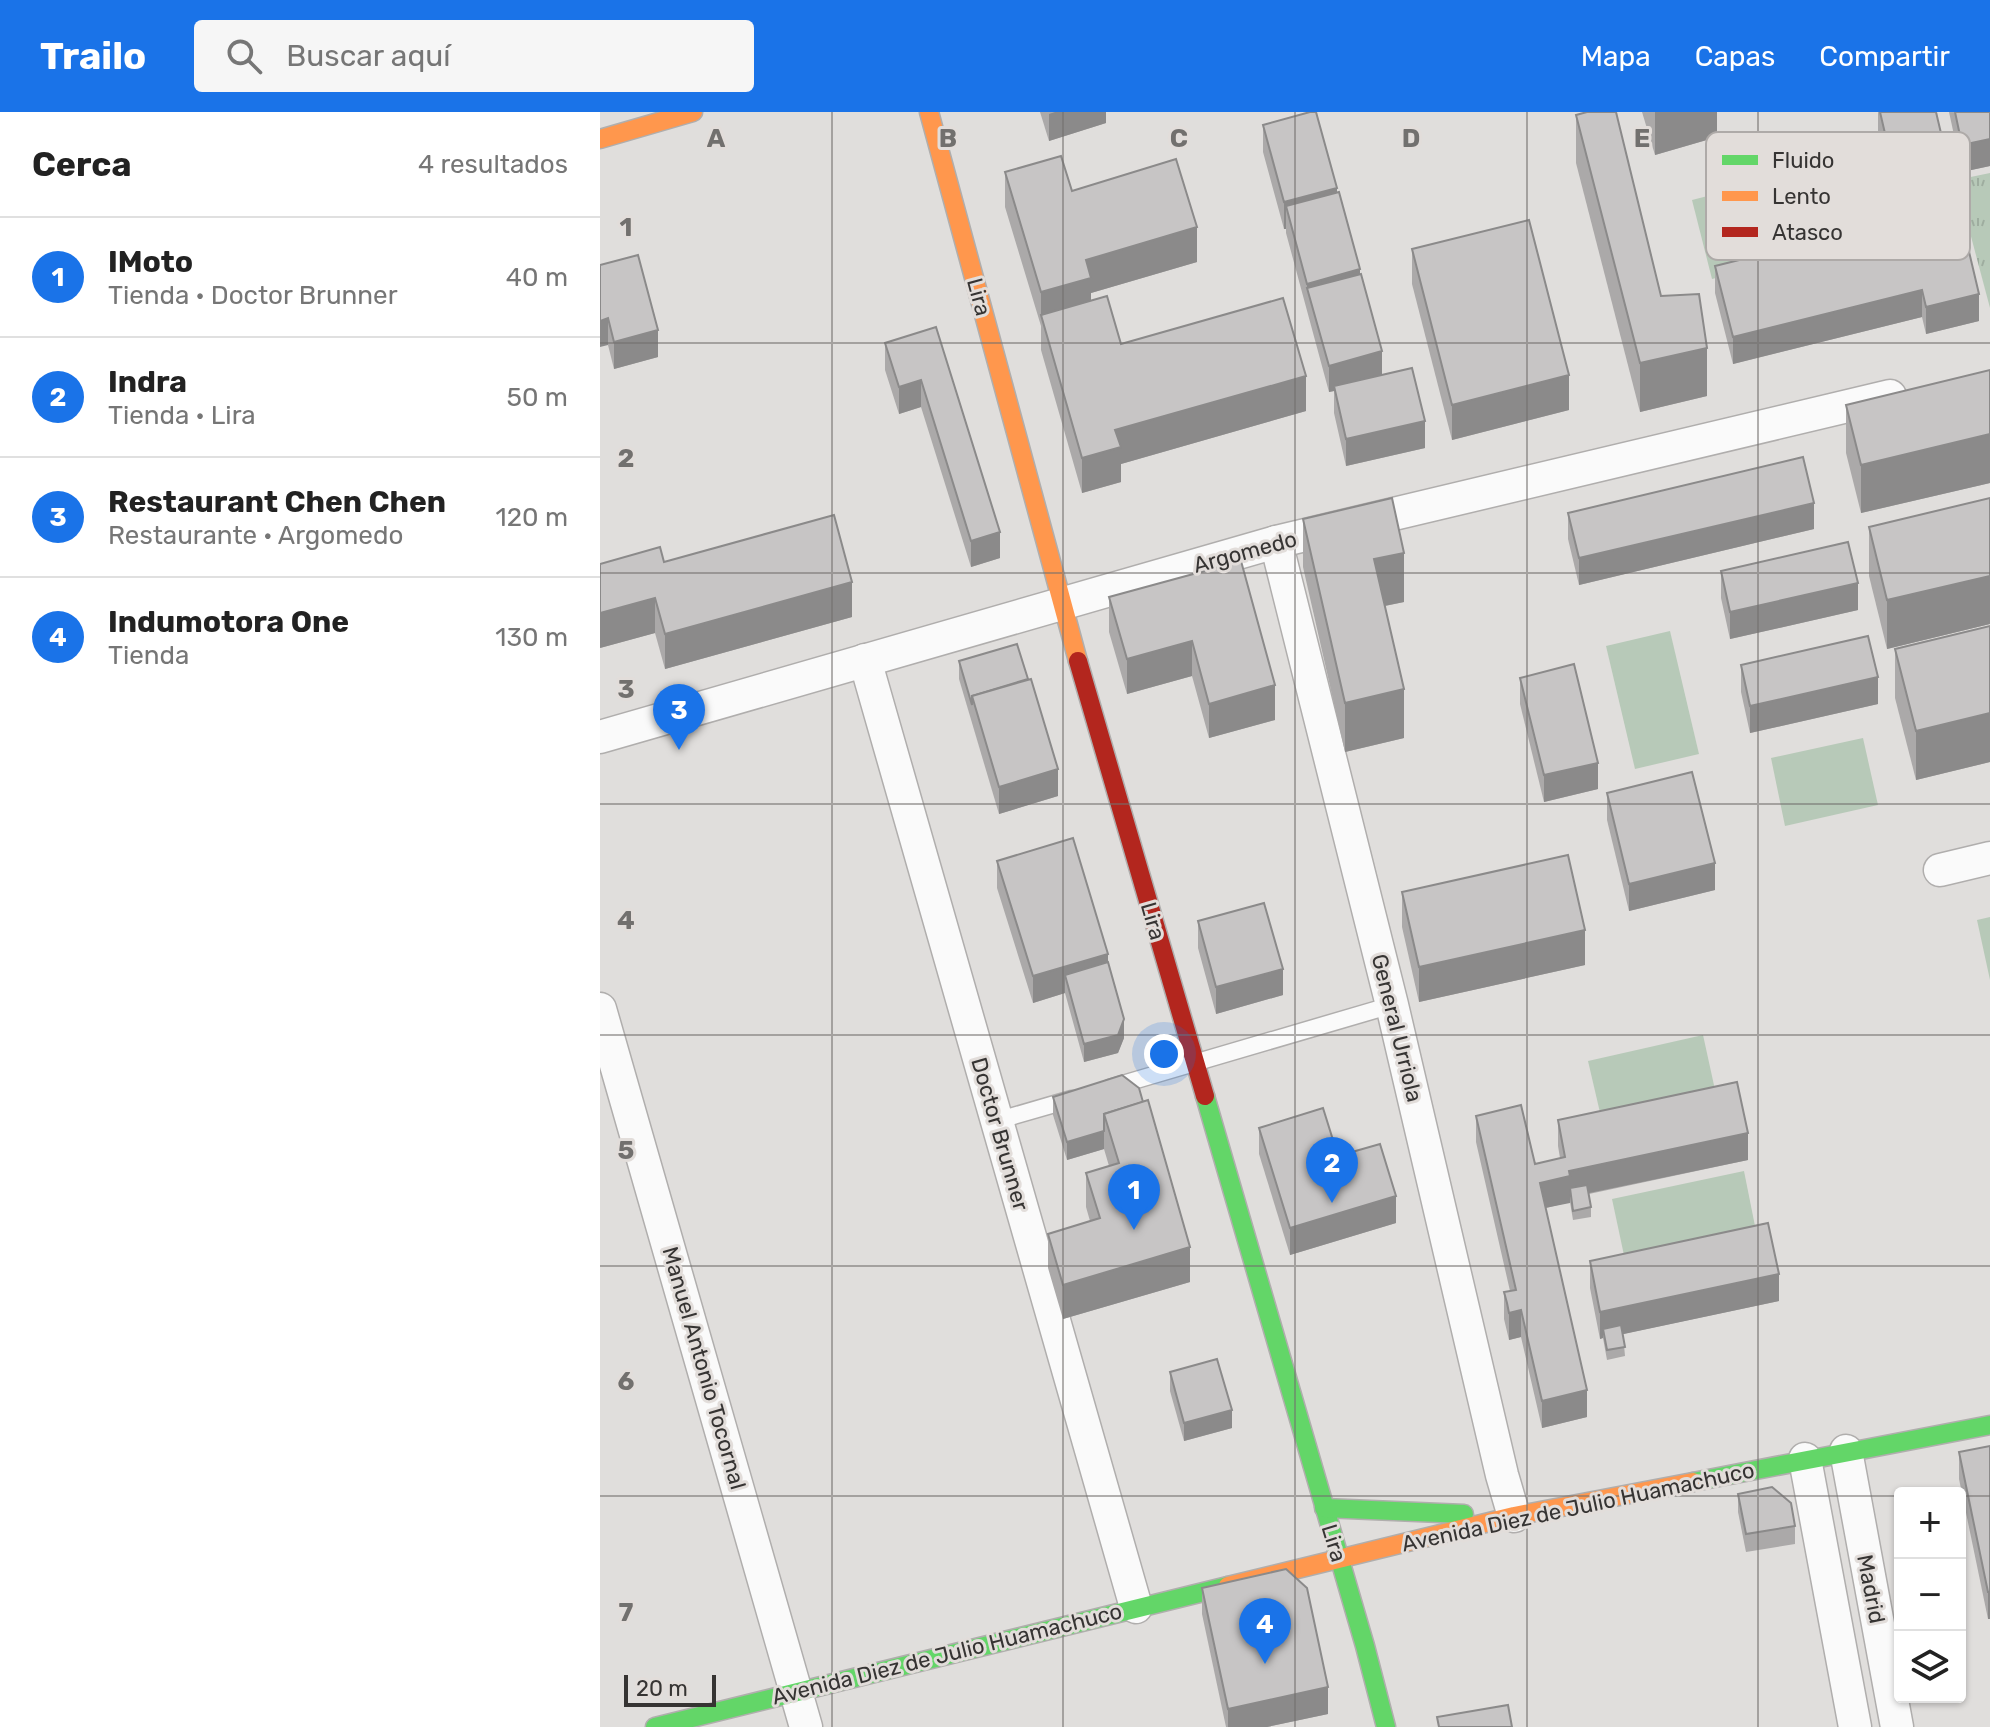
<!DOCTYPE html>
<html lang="es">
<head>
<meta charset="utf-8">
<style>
	body { margin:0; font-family:Rubik,sans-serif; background:#f6f6f6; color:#222 }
	.controls { position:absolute; right:24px; bottom:24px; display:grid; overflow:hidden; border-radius:8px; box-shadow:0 2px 6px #0004 }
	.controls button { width:72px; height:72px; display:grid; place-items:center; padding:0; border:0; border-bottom:2px solid #e0e0e0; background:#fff; color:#222; font:40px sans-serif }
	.scale { position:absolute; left:24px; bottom:20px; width:92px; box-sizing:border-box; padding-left:8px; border:4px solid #363433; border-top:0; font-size:22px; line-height:28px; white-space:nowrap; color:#363433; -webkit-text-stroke:6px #e2ddda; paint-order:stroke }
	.you { position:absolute; left:564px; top:942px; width:28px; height:28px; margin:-20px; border:6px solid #fff; border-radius:50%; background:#1a73e8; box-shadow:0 0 0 12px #1a73e833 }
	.badge { display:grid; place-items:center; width:52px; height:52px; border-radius:50%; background:#1a73e8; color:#fff; font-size:26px; font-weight:700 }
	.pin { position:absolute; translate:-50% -66px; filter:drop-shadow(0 2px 4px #0008) }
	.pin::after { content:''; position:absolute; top:42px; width:28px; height:24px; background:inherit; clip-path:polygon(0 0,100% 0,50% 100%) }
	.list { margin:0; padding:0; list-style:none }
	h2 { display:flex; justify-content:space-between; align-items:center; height:104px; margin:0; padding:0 32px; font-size:34px }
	h2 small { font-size:26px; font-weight:400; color:#767676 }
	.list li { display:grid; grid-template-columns:52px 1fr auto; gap:24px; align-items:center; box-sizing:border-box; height:120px; padding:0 32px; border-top:2px solid #e0e0e0 }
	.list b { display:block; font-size:30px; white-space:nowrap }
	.list p { margin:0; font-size:26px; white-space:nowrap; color:#767676 }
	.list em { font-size:26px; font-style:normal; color:#767676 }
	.icon { flex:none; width:44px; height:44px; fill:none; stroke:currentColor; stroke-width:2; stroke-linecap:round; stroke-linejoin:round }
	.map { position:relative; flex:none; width:1390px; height:1615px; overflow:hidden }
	header { display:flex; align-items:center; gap:48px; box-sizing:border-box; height:112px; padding:0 40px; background:#1a73e8; color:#fff }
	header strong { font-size:38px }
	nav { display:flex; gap:44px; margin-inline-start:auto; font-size:28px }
	.search { width:560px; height:72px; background:#f6f6f6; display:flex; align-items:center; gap:20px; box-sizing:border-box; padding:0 28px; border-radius:8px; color:#767676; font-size:30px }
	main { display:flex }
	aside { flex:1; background:#fff }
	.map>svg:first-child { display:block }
	.grass { fill:url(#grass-tufts) }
	.pitch { fill:#b7c9b8 }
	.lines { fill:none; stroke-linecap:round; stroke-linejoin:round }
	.lane-casing { stroke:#b0aead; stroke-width:19 }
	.street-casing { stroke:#b0aead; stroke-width:35 }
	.fast-casing { stroke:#b0aead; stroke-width:21 }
	.slow-casing { stroke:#b0aead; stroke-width:21 }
	.jam-casing { stroke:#b0aead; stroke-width:21 }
	.lane { stroke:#fafafa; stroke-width:16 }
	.street { stroke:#fafafa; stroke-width:32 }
	.fast { stroke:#63d668; stroke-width:18 }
	.slow { stroke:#ff974d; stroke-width:18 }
	.jam { stroke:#b3261e; stroke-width:18 }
	.wall { fill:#aba9a9 }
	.shaded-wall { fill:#8b8a8a }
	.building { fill:#c7c5c5; stroke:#8b8a8a; stroke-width:2 }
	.grid { fill:none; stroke:#72706e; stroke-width:2; stroke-opacity:0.55 }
	.labels { text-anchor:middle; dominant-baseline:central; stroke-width:6; stroke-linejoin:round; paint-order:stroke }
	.street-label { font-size:22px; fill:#363433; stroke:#e2ddda }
	.key { fill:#e2ddda; stroke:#aeaaa8; stroke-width:2 }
	.key-label { font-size:22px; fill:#363433 }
	.grid-label { font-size:26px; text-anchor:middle; font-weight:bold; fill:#72706e; stroke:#e2ddda; stroke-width:6; stroke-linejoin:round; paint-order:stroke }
</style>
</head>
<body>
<header>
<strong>Trailo</strong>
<div class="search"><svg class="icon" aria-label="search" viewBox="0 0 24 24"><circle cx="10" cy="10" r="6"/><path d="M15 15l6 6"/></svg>Buscar aquí</div>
<nav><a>Mapa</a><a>Capas</a><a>Compartir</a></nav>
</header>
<main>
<aside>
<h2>Cerca<small>4 resultados</small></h2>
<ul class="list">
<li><span class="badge">1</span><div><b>IMoto</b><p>Tienda · Doctor Brunner</p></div><em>40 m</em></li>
<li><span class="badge">2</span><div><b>Indra</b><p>Tienda · Lira</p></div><em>50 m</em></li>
<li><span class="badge">3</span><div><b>Restaurant Chen Chen</b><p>Restaurante · Argomedo</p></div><em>120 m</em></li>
<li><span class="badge">4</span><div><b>Indumotora One</b><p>Tienda</p></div><em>130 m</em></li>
</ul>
</aside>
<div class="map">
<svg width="1390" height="1615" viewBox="0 0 1390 1615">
	<defs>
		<pattern id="grass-tufts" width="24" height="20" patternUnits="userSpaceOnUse" patternTransform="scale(2)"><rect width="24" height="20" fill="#b7c9b8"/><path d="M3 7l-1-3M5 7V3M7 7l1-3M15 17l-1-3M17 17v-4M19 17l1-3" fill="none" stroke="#9ead9f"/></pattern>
	</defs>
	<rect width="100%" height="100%" fill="#e0dedc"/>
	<path class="grass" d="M1390 61V196L1356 68Z"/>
	<g class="pitch">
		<path d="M1237 51 1257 130 1112 167 1092 88Z"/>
		<path d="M1070 519 1099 642 1035 657 1006 534Z"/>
		<path d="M1263 626 1278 693 1185 714 1171 646Z"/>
		<path d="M1390 805V868L1377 808Z"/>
		<path d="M1103 923 1119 996 1005 1022 988 949Z"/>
		<path d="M1144 1059 1159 1134 1028 1162 1012 1087Z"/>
	</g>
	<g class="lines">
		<defs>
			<g id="lane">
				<path d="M509 976 792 893"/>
				<path d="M396 1009 472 987"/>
			</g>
			<g id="street">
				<path d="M676 430 792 893 902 1363 914 1404"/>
				<path d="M265 548 536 1495"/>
				<path d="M0 625 676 430 1290 284"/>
				<path d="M1340 758 1390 746"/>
				<path d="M0 897 206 1615"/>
				<path d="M1246 1339 1297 1615"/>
				<path d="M1205 1347 1255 1615"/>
			</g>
			<g id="fast">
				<path d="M605 984 765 1534 786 1615"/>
				<path d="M1093 1370 1390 1313"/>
				<path d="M724 1396 864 1402"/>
				<path d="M55 1615 628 1474"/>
			</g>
			<g id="slow">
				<path d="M329 0 478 549"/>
				<path d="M0 27 93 0"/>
				<path d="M628 1474 914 1404 1093 1370"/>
			</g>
			<path id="jam" d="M478 549 605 984"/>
		</defs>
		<use href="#lane" class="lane-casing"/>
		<use href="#street" class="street-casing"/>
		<use href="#fast" class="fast-casing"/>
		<use href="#slow" class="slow-casing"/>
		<use href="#jam" class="jam-casing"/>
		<use href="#lane" class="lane"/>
		<use href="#street" class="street"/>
		<use href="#fast" class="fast"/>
		<use href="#slow" class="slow"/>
		<use href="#jam" class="jam"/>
	</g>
	<g class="wall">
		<path d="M440 0H506V11L449 29Z"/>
		<path d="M1042 0H1117V25L1055 43Z"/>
		<path d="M1278 0H1336L1379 209 1326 222 1322 205 1133 252 1115 181V154L1299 108 1278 20Z"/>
		<path d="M1349 0H1390V54L1362 60Z"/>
		<path d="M976 3 1061 184 1107 284 1040 300 976 51Z"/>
		<path d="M663 13 737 80 760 162 782 263 825 336 746 354 734 301V279L729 280 686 121V117H684L663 40Z"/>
		<path d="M405 60 472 79 597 150 491 181V189L521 232 706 299 521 352V370L482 381 441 238V214L405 95Z"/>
		<path d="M812 137 969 298 852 328 812 172Z"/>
		<path d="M0 153 58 245 14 257 8 233Z"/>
		<path d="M336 215 400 446 371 455 321 295 299 302 285 258V231Z"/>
		<path d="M1390 258V371L1261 401 1246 341V293Z"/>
		<path d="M1390 386V512L1287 537 1269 464V415Z"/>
		<path d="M968 401 1214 417 979 473 968 427Z"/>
		<path d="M703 407 804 490 785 494 804 626 745 640 703 455Z"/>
		<path d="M641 449 675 608 609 626 592 564 527 582 509 520V485Z"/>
		<path d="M64 450 252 505 65 557 55 521 0 536Z"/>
		<path d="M1121 459 1258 498 1130 527 1121 486Z"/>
		<path d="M1390 514V650L1316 668 1295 586V537Z"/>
		<path d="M359 549 458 684 399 702 359 567Z"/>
		<path d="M1141 553 1278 592 1150 621 1141 580Z"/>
		<path d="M920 566 998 677 944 690 920 592Z"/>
		<path d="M1007 681 1115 778 1029 799 1007 708Z"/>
		<path d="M397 749 508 850 524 926 518 941 484 950 465 881 433 891 397 776Z"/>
		<path d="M802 780 985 853 819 890 802 815Z"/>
		<path d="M598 809 683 883 616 902 598 836Z"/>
		<path d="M522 963 590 1170 463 1207 448 1156V1122L490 1109 486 1095V1061L509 1054 504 1037 467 1048 453 1003V985Z"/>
		<path d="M876 1004 935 1052 960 1046 958 1034V1008L1148 1048 989 1082 991 1095V1105L973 1108 970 1090 946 1096 987 1305 942 1316 921 1225 909 1228 904 1207V1180L910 1179 876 1030Z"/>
		<path d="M659 1016 738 1044 796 1111 690 1143 659 1042Z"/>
		<path d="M990 1149 1179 1189 1023 1222 1025 1244 1007 1248 1003 1226 1000 1227 990 1176Z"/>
		<path d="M570 1260 632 1316 584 1329 570 1279Z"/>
		<path d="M1390 1334V1507H1388L1359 1367V1340Z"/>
		<path d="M1138 1382 1195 1414V1432L1146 1440 1138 1400Z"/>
		<path d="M602 1476 728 1602 667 1615H626L602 1502Z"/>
	</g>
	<g class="shaded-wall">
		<path d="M455 0H506V11L449 29V2Z"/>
		<path d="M1055 0H1117V25L1055 43Z"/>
		<path d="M1390 27V54L1362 60V33Z"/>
		<path d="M737 76V103L686 94V117H684V90Z"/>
		<path d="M597 115V150L491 181V200L441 205V180L486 148Z"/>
		<path d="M760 157V184L707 176V198V172Z"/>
		<path d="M1322 178V205L1133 252V225Z"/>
		<path d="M1379 182V209L1326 222V195Z"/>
		<path d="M8 206V233L0 235V209Z"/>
		<path d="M58 218V245L14 257V230Z"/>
		<path d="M1107 236V284L1040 300V251Z"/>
		<path d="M782 239V266L734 274V279L729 280V254Z"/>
		<path d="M969 263V298L852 328V293Z"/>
		<path d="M706 264V299L521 352V370L482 381V346L515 318Z"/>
		<path d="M321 268V295L299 302V275Z"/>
		<path d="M825 309V336L746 354V327Z"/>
		<path d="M1390 322V371L1261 401V353Z"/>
		<path d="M1214 391V417L979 473V446Z"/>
		<path d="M400 420V446L371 455V429Z"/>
		<path d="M804 441V490L774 496V447Z"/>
		<path d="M1390 464V512L1287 537V488Z"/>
		<path d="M252 470V505L65 557V522Z"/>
		<path d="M1258 471V498L1130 527V500Z"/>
		<path d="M55 486V521L0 536V501Z"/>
		<path d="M592 529V564L527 582V547Z"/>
		<path d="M1278 565V592L1150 621V594Z"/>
		<path d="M675 573V608L609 626V592Z"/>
		<path d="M804 577V626L745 640V591Z"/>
		<path d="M1390 601V650L1316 668V619Z"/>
		<path d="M998 651V677L944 690V663Z"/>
		<path d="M458 657V684L399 702V675Z"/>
		<path d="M1115 751V778L1029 799V772Z"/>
		<path d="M985 818V853L819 890V855Z"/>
		<path d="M508 842V869L465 863V881L433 891V864Z"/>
		<path d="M683 857V883L616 902V875Z"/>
		<path d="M524 907V926L518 941 484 950V932Z"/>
		<path d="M504 1019V1037L467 1048V1030Z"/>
		<path d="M1148 1021V1048L970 1085V1081V1091L940 1097V1071L969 1059Z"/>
		<path d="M796 1084V1111L690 1143V1116Z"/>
		<path d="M590 1135V1170L463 1207V1173Z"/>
		<path d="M1179 1162V1189L1005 1226 1003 1217V1226L1000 1227V1200Z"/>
		<path d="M921 1198V1225L909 1228V1201Z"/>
		<path d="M987 1278V1305L942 1316V1289Z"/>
		<path d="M632 1298V1316L584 1329V1311Z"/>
		<rect x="1388" y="1480" width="2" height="27"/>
		<path d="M728 1575V1602L667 1615H628V1597Z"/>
	</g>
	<g class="building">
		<path d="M710 0H716L737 76 684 90 663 13Z"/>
		<path d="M987 0H1016L1061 184 1099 182 1107 236 1040 251 976 3Z"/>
		<path d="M1280 0H1336L1379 182 1326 195 1322 178 1133 225 1115 154 1305 107Z"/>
		<path d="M1355 0H1390V27L1362 33Z"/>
		<path d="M461 44 472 79 576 47 597 115 486 148 491 166 441 180 405 60Z"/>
		<path d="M739 80 760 157 707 172 686 94Z"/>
		<path d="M929 108 969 263 852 293 812 137Z"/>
		<path d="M38 143 58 218 14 230 8 206 0 209V153Z"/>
		<path d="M761 162 782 239 729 254 707 176Z"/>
		<path d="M507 184 521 232 683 186 706 264 515 318 521 335 482 346 441 203Z"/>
		<path d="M336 215 400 420 371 429 321 268 299 275 285 231Z"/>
		<path d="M812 256 825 309 746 327 734 274Z"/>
		<path d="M1390 258V322L1261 353 1246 293Z"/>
		<path d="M1203 345 1214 391 979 446 968 401Z"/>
		<path d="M792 386 804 441 774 447 804 577 745 591 703 407Z"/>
		<path d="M1390 386V464L1287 488 1269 415Z"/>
		<path d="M234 403 252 470 65 522 55 486 0 501V452L60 435 64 450Z"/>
		<path d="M1248 430 1258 471 1130 500 1121 459Z"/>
		<path d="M641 449 675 573 609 592 592 529 527 547 509 485Z"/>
		<path d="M1390 514V601L1316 619 1295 537Z"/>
		<path d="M1268 524 1278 565 1150 594 1141 553Z"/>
		<path d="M417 532 428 567 372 584V593L359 549Z"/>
		<path d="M974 552 998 651 944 663 920 566Z"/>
		<path d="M431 567 458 657 399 675 372 584Z"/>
		<path d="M1092 660 1115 751 1029 772 1007 681Z"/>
		<path d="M473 726 508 842 433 864 397 749Z"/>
		<path d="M968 743 985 818 819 855 802 780Z"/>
		<path d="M664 791 683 857 616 875 598 809Z"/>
		<path d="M508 850 524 907 518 923 484 932 465 863Z"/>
		<path d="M522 963 539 976 543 990 504 1002V1019L467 1030 453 985Z"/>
		<path d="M1137 970 1148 1021 969 1059 970 1064 940 1071 987 1278 942 1289 921 1198 909 1201 907 1191 904 1180 916 1178 876 1004 921 993 935 1052 965 1045 958 1008Z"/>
		<path d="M548 988 590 1135 463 1173 448 1122 500 1106 486 1061 519 1051 504 1002Z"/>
		<path d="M723 996 738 1044 780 1032 796 1084 690 1116 659 1016Z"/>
		<path d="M987 1073 991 1095 973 1099 970 1076Z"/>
		<path d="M1168 1111 1179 1162 1000 1200 990 1149Z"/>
		<path d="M1021 1213 1025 1235 1007 1238 1003 1217Z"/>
		<path d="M617 1247 632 1298 584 1311 570 1260Z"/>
		<path d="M1390 1334V1480H1388L1359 1340Z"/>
		<path d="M1172 1375 1191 1391 1195 1414 1146 1422 1138 1382Z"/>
		<path d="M686 1457 707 1476 728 1575 628 1597 602 1476Z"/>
		<path d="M908 1593 912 1615H839L837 1605Z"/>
	</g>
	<path class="grid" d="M232 0V1615M463 0V1615M695 0V1615M927 0V1615M1158 0V1615M0 231H1390M0 461H1390M0 692H1390M0 923H1390M0 1154H1390M0 1384H1300M1360 1384H1390"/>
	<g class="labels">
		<g class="street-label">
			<text transform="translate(379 185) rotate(75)">Lira</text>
			<text transform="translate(645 440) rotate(-15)">Argomedo</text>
			<text transform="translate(553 809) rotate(74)">Lira</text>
			<text transform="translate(797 916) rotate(76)">General Urriola</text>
			<text transform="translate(400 1022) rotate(74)">Doctor Brunner</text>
			<text transform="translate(104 1256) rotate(74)">Manuel Antonio Tocornal</text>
			<text transform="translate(978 1395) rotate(-12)">Avenida Diez de Julio Huamachuco</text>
			<text transform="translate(734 1431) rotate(73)">Lira</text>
			<text transform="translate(1271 1477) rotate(79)">Madrid</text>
			<text transform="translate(347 1542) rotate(-14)">Avenida Diez de Julio Huamachuco</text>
		</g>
	</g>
	<rect x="1106" y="20" width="264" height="128" rx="12" class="key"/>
	<rect x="1122" y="43" width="36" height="10" fill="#63d668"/>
	<rect x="1122" y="79" width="36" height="10" fill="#ff974d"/>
	<rect x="1122" y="115" width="36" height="10" fill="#b3261e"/>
	<g class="key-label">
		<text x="1172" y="56">Fluido</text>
		<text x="1172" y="92">Lento</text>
		<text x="1172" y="128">Atasco</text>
	</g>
	<g class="grid-label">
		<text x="116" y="35">A</text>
		<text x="348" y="35">B</text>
		<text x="579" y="35">C</text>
		<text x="811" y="35">D</text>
		<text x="1042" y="35">E</text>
		<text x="26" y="124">1</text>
		<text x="26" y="355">2</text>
		<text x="26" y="586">3</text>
		<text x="26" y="817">4</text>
		<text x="26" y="1047">5</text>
		<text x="26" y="1278">6</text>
		<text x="26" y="1509">7</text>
	</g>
</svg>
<div class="controls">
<button>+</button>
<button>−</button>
<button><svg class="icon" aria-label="layers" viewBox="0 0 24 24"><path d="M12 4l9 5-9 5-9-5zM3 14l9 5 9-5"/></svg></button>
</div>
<div class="scale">20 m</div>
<div class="you"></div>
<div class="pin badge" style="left:534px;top:1118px">1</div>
<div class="pin badge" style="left:732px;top:1091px">2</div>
<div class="pin badge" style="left:79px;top:638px">3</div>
<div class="pin badge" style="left:665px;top:1552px">4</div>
</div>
</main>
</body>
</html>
